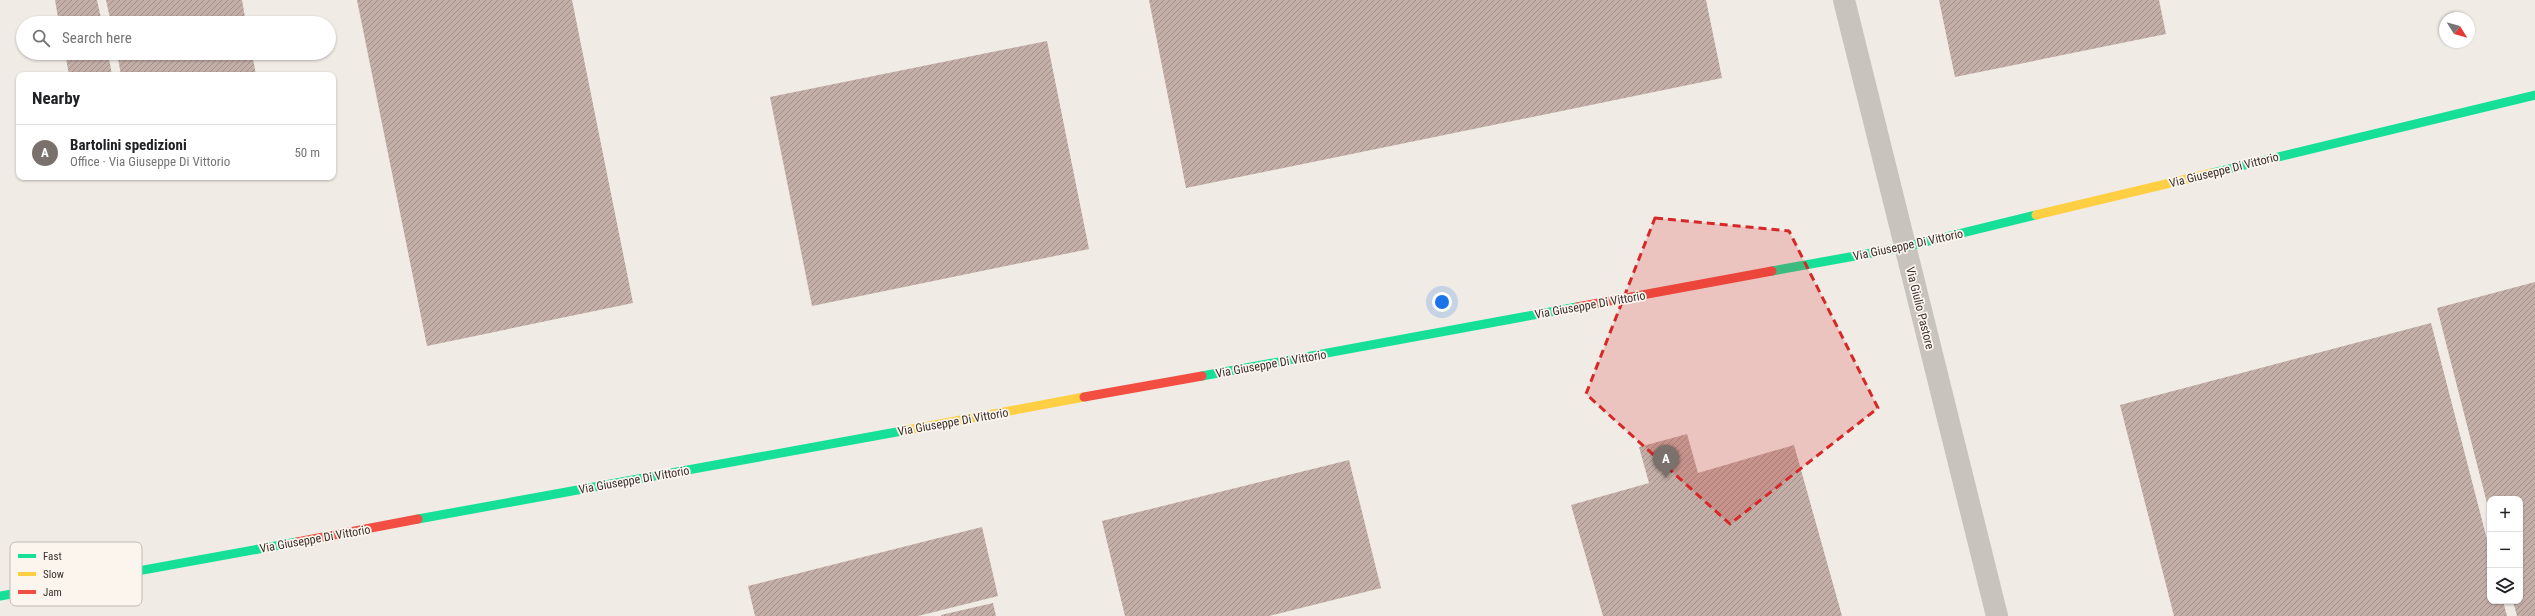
<!DOCTYPE html>
<html lang="en">
<head>
<meta charset="utf-8">
<style>
	body { margin:0; font-family:"Roboto Condensed",sans-serif; background:#f2f2f2; color:#202124 }
	.controls { position:absolute; right:12px; bottom:12px; display:grid; overflow:hidden; border-radius:8px; box-shadow:0 1px 3px #0004 }
	.controls button { width:36px; height:36px; display:grid; place-items:center; padding:0; border:0; border-bottom:1px solid #e0e0e0; background:#fff; color:#202124; font:20px sans-serif }
	.compass { position:absolute; left:2439px; top:12px; width:36px; height:36px; border-radius:50%; background:#fff; box-shadow:0 1px 3px #0004; rotate:127deg }
	.you { position:absolute; left:1442px; top:302px; width:14px; height:14px; margin:-10px; border:3px solid #fff; border-radius:50%; background:#1a73e8; box-shadow:0 0 0 6px #1a73e833 }
	.badge { display:grid; place-items:center; width:26px; height:26px; border-radius:50%; background:#7a716c; color:#fff; font-size:13px; font-weight:700 }
	.pin { position:absolute; translate:-50% -33px; filter:drop-shadow(0 1px 2px #0008) }
	.pin::after { content:''; position:absolute; top:21px; width:14px; height:12px; background:inherit; clip-path:polygon(0 0,100% 0,50% 100%) }
	.list { margin:0; padding:0; list-style:none }
	h2 { display:flex; justify-content:space-between; align-items:center; height:52px; margin:0; padding:0 16px; font-size:17px }
	h2 small { font-size:13px; font-weight:400; color:#757577 }
	.list li { display:grid; grid-template-columns:26px 1fr auto; gap:12px; align-items:center; box-sizing:border-box; height:56px; padding:0 16px; border-top:1px solid #e0e0e0 }
	.list b { display:block; font-size:15px; white-space:nowrap }
	.list p { margin:0; font-size:13px; white-space:nowrap; color:#757577 }
	.list em { font-size:13px; font-style:normal; color:#757577 }
	.icon { flex:none; width:22px; height:22px; fill:none; stroke:currentColor; stroke-width:2; stroke-linecap:round; stroke-linejoin:round }
	.map { position:relative; flex:none; width:2535px; height:616px; overflow:hidden }
	.search { position:absolute; background:#fff; box-shadow:0 1px 3px #0004; left:16px; top:16px; width:320px; height:44px; display:flex; align-items:center; gap:10px; box-sizing:border-box; padding:0 14px; border-radius:22px; color:#757577; font-size:15px }
	.panel { position:absolute; background:#fff; box-shadow:0 1px 3px #0004; left:16px; top:72px; width:320px; height:108px; border-radius:8px }
	.map>svg:first-child { display:block }
	.building { fill:url(#building-hatch) }
	.lines { fill:none; stroke-linecap:round; stroke-linejoin:round }
	.street { stroke:#c9c3be; stroke-width:22 }
	.fast { stroke:#16e098; stroke-width:9 }
	.slow { stroke:#ffcf43; stroke-width:9 }
	.jam { stroke:#f24e42; stroke-width:9 }
	.marked { fill:#d62828; fill-opacity:0.2; stroke:#d62828; stroke-width:3; stroke-dasharray:8 5; stroke-linejoin:round }
	.labels { text-anchor:middle; dominant-baseline:central; stroke-width:3.5; stroke-linejoin:round; paint-order:stroke }
	.street-label { font-size:12px; fill:#3b302b; stroke:#fbf5ee }
	.key { fill:#fbf5ee; stroke:#c1bab4; stroke-width:1 }
	.key-label { font-size:11px; fill:#3b302b }
</style>
</head>
<body>
<div class="map">
<svg width="2535" height="616" viewBox="0 0 2535 616">
	<defs>
		<pattern id="building-hatch" width="6" height="6" patternUnits="userSpaceOnUse"><rect width="6" height="6" fill="#c3afa7"/><path d="M-1 1l2-2M0 6l6-6M5 7l2-2" fill="none" stroke="#a08f88"/></pattern>
	</defs>
	<rect width="100%" height="100%" fill="#f0ebe5"/>
	<g class="building">
		<path d="M55 0H97L102 23H59Z"/>
		<path d="M106 0H242L246 23H111Z"/>
		<path d="M357 0H572L633 303 427 346Z"/>
		<path d="M1149 0H1706L1722 78 1186 188Z"/>
		<path d="M1939 0H2159L2166 34 1955 77Z"/>
		<path d="M1047 41 1089 249 812 306 770 97Z"/>
		<path d="M65 53H108L112 75H69Z"/>
		<path d="M117 53H252L256 75H121Z"/>
		<path d="M2535 282V616H2517L2513 601H2520V499H2490L2489 511 2437 308Z"/>
		<path d="M2431 323 2490 551V601H2503L2507 616H2174L2120 405Z"/>
		<path d="M1687 434 1698 473 1794 445 1842 616H1603L1571 505 1649 483 1639 447Z"/>
		<path d="M1349 460 1381 588 1269 616H1125L1102 521Z"/>
		<path d="M982 527 998 596 918 616H755L748 586Z"/>
		<path d="M993 603 996 616H941V615Z"/>
	</g>
	<g class="lines">
		<path class="street" d="M1844 0 1997 616"/>
		<g class="fast">
			<path d="M2212 173 2535 95"/>
			<path d="M1772 271 1905 247 2036 215"/>
			<path d="M1202 376 1577 307"/>
			<path d="M418 519 902 431"/>
			<path d="M0 596 297 542"/>
		</g>
		<g class="slow">
			<path d="M2036 215 2212 173"/>
			<path d="M902 431 1084 397"/>
		</g>
		<g class="jam">
			<path d="M1577 307 1772 271"/>
			<path d="M1084 397 1202 376"/>
			<path d="M297 542 418 519"/>
		</g>
	</g>
	<path class="marked" d="M1655 218 1789 231 1878 408 1730 524 1586 394Z"/>
	<g class="labels">
		<g class="street-label">
			<text transform="translate(2224 170) rotate(-14)">Via Giuseppe Di Vittorio</text>
			<text transform="translate(1908 245) rotate(-12)">Via Giuseppe Di Vittorio</text>
			<text transform="translate(1590 305) rotate(-10)">Via Giuseppe Di Vittorio</text>
			<text transform="translate(1920 308) rotate(76)">Via Giulio Pastore</text>
			<text transform="translate(1271 364) rotate(-10)">Via Giuseppe Di Vittorio</text>
			<text transform="translate(953 422) rotate(-10)">Via Giuseppe Di Vittorio</text>
			<text transform="translate(634 480) rotate(-10)">Via Giuseppe Di Vittorio</text>
			<text transform="translate(315 539) rotate(-10)">Via Giuseppe Di Vittorio</text>
		</g>
	</g>
	<rect x="10" y="542" width="132" height="64" rx="6" class="key"/>
	<rect x="18" y="554" width="18" height="4" fill="#16e098"/>
	<rect x="18" y="572" width="18" height="4" fill="#ffcf43"/>
	<rect x="18" y="590" width="18" height="4" fill="#f24e42"/>
	<g class="key-label">
		<text x="43" y="560">Fast</text>
		<text x="43" y="578">Slow</text>
		<text x="43" y="596">Jam</text>
	</g>
</svg>
<div class="controls">
<button>+</button>
<button>−</button>
<button><svg class="icon" aria-label="layers" viewBox="0 0 24 24"><path d="M12 4l9 5-9 5-9-5zM3 14l9 5 9-5"/></svg></button>
</div>
<svg class="compass" viewBox="-18 -18 36 36"><path d="M0-13l5 13h-10z" fill="#e53935"/><path d="M0 13l5-13h-10z" fill="#757577"/></svg>
<div class="you"></div>
<div class="pin badge" style="left:1666px;top:478px">A</div>
<div class="search"><svg class="icon" aria-label="search" viewBox="0 0 24 24"><circle cx="10" cy="10" r="6"/><path d="M15 15l6 6"/></svg>Search here</div>
<section class="panel">
<h2>Nearby<small></small></h2>
<ul class="list">
<li><span class="badge">A</span><div><b>Bartolini spedizioni</b><p>Office · Via Giuseppe Di Vittorio</p></div><em>50 m</em></li>
</ul>
</section>
</div>
</body>
</html>
